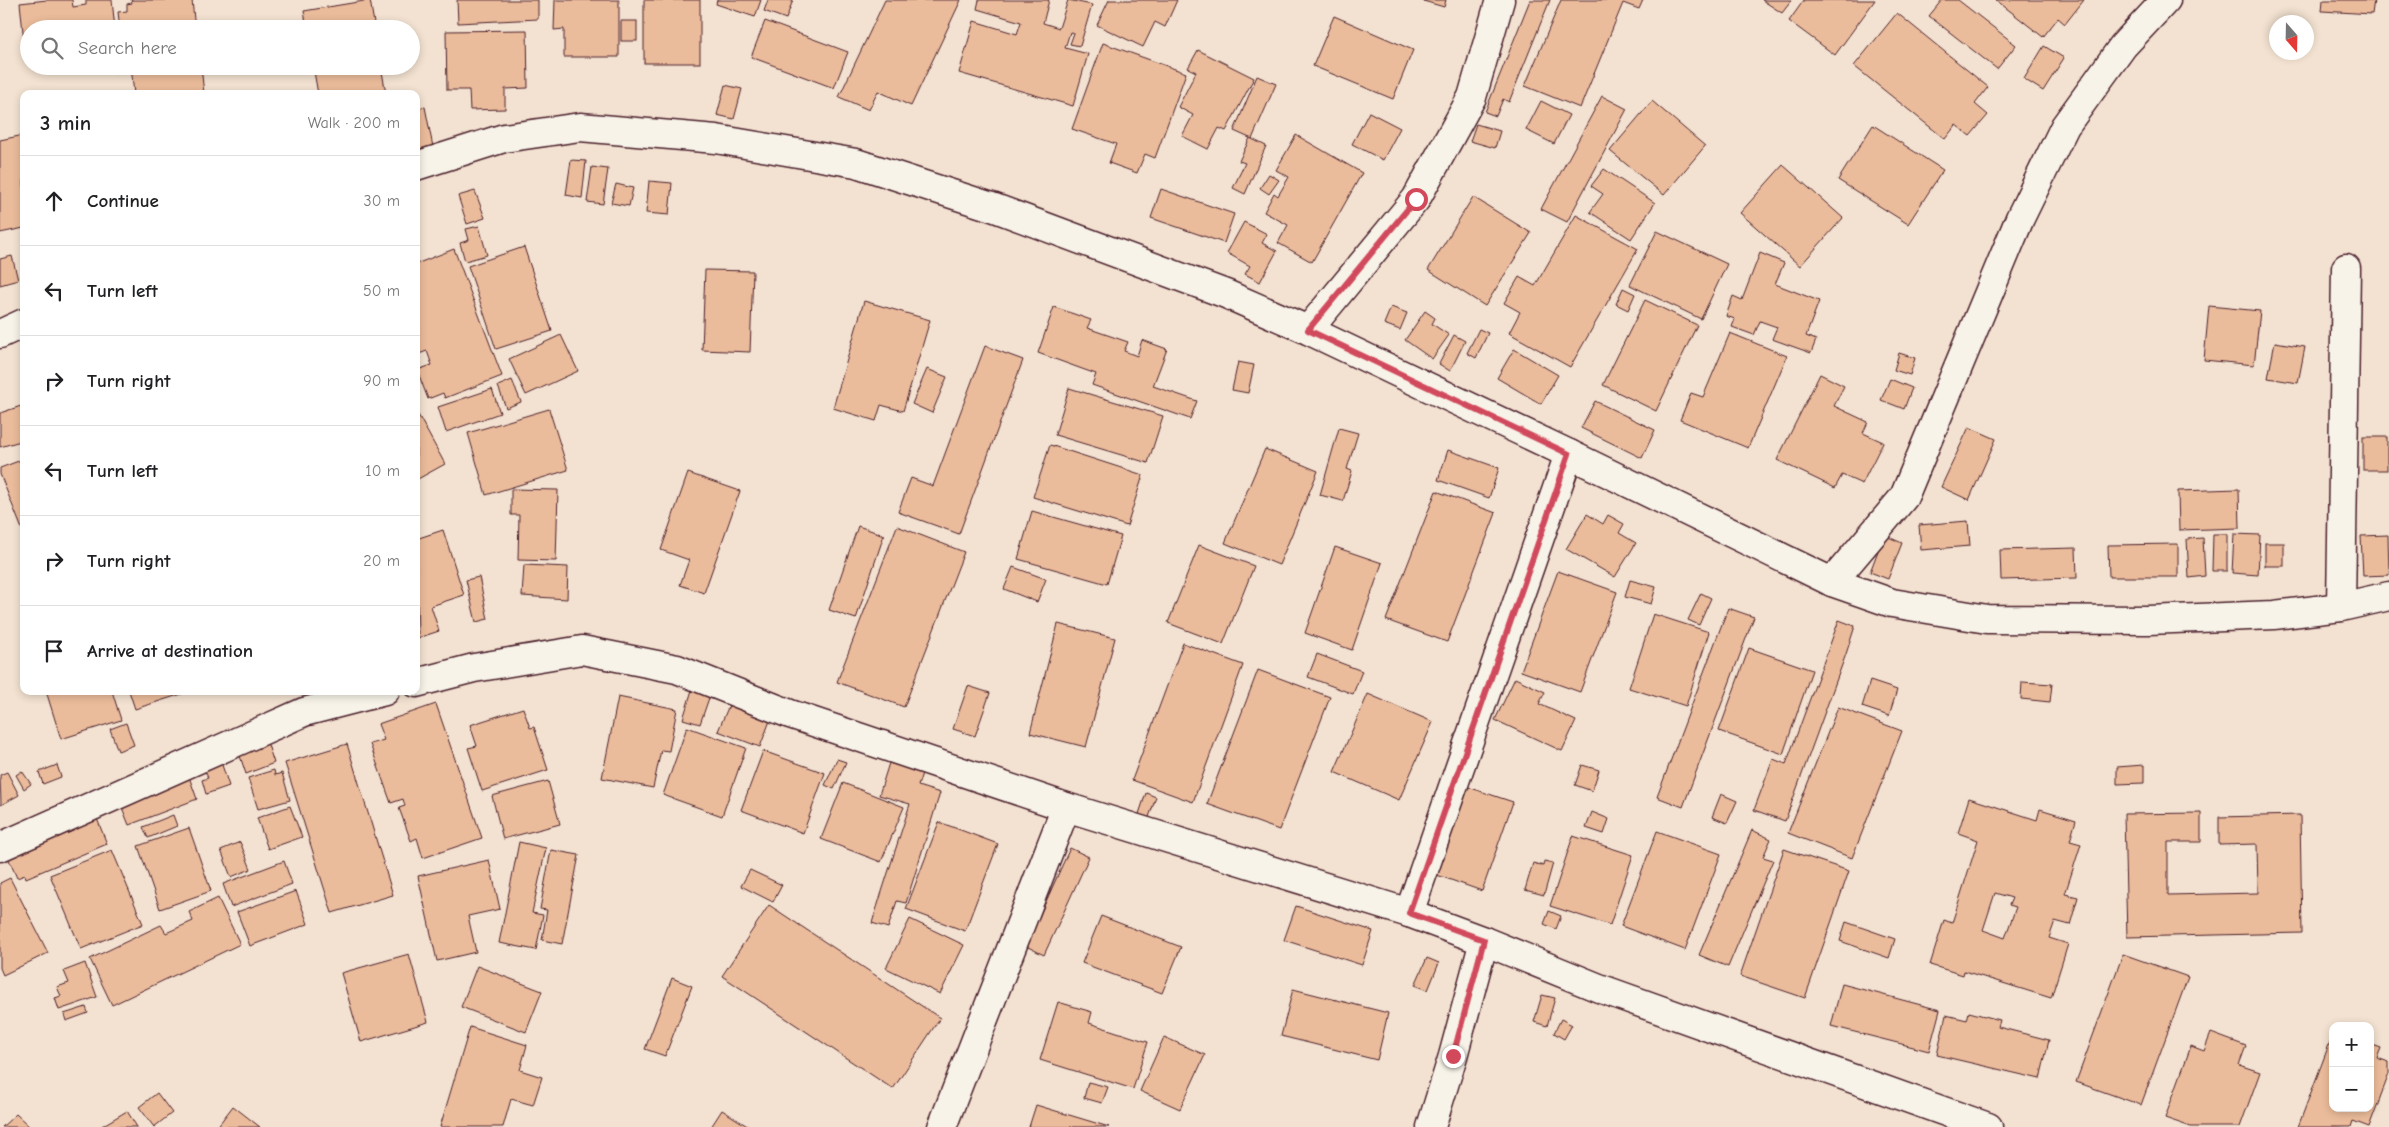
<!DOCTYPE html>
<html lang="en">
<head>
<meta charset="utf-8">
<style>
	body { margin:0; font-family:"Comic Neue",sans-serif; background:#f6f6f6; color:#202124 }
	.controls { position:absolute; right:15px; bottom:15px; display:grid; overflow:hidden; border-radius:10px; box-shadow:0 2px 8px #0003 }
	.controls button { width:45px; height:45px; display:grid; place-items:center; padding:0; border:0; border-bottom:1px solid #e0e0e0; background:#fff; color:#202124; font:25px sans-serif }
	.compass { position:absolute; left:2269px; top:15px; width:45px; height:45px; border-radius:50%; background:#fff; box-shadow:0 2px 8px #0003; rotate:160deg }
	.stop { position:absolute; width:15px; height:15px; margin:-11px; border:4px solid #d1495b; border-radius:50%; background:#fff }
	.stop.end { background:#d1495b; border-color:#fff; box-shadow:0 1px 5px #0008 }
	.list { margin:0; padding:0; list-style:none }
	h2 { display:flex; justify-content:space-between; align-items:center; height:65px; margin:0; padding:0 20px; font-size:21px }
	h2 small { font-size:16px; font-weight:400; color:#757577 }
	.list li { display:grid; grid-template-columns:32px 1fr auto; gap:15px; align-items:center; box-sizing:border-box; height:90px; padding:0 20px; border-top:1px solid #e0e0e0 }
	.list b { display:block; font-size:19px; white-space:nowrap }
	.list em { font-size:16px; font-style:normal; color:#757577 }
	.icon { flex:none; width:28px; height:28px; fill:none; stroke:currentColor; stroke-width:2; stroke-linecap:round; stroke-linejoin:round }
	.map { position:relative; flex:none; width:2389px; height:1127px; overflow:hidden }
	.search { position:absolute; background:#fff; box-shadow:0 2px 8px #0003; left:20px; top:20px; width:400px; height:55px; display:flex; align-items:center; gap:12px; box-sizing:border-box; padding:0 18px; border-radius:28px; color:#757577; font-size:19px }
	.panel { position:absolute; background:#fff; box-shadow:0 2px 8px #0003; left:20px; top:90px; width:400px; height:605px; border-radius:10px }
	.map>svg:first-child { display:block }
	.building { fill:#ebbc9b; stroke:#4a1f2b; fill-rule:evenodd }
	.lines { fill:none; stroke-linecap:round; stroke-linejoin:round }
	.street-casing { stroke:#4a1f2b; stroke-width:31 }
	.secondary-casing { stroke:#4a1f2b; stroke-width:31 }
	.street { stroke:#f7f3e8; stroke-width:28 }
	.secondary { stroke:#f7f3e8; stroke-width:28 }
	.route { stroke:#d1495b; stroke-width:6 }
</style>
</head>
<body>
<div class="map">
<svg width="2389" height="1127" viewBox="0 0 2389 1127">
	<rect width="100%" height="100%" fill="#f3e2d1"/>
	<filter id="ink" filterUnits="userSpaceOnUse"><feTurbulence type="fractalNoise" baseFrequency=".02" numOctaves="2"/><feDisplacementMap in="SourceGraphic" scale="10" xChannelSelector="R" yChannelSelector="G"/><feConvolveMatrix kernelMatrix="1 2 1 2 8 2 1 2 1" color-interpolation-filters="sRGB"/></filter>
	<g filter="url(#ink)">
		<g class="building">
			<path d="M47 0H72L73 7 86 5V0H112L115 29H29V61H26L20 3Z"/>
			<path d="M131 0H192L195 29H120L118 12 127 11V4L132 3Z"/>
			<path d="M370 0 375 29H307L304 11Z"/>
			<path d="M457 0H538V19L458 23Z"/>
			<path d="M555 0H619V57H564V29L554 30Z"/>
			<rect x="644" y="0" width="56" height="63"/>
			<path d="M717 0H761L755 17 716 4Z"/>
			<path d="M768 0H793L786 19 764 11Z"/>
			<path d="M885 0H961L911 106 878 91 869 110 839 97Z"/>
			<path d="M979 0H1049L1043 23 1059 28 1068 0 1092 5 1080 46 1070 44 1074 33 1070 32 1065 48 1088 54 1073 106 959 73 974 21 1017 34 1021 22 977 9Z"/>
			<path d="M1109 0H1177L1165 27 1155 22 1143 47 1097 25Z"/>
			<path d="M1420 0H1446L1444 7Z"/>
			<path d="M1530 0H1550L1509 102 1503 99 1496 116 1485 112Z"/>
			<path d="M1561 0H1643L1639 9 1623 3 1580 108 1525 86Z"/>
			<path d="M1762 0H1792L1782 13Z"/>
			<path d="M1804 0H1875L1835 55 1789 21Z"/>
			<path d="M1942 0H1958L2016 45 1997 69 1929 16Z"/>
			<path d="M1996 0H2084L2065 24 2058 18 2043 37Z"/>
			<path d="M2323 0H2374L2372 14 2322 11Z"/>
			<path d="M1897 13 1988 87 1975 104 1988 115 1970 136 1956 125 1945 139 1854 66Z"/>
			<path d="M1334 16 1413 50 1393 99 1313 66Z"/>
			<rect x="621" y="21" width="16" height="20"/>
			<path d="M765 21 848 52 834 88 751 57Z"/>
			<path d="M527 30 528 88 505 89V109L470 110 469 90H447L446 31Z"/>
			<path d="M1103 43 1186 73 1155 158 1145 154 1137 173 1109 163 1116 144 1072 129Z"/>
			<path d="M2044 46 2064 58 2043 91 2024 79Z"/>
			<path d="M1198 50 1254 78 1226 131 1219 128 1208 149 1182 136 1193 115 1178 107 1196 72 1188 68Z"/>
			<path d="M112 66H124L125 71 113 73Z"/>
			<path d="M131 66H201L204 94H134Z"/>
			<path d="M313 66H381L386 94H318Z"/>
			<path d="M1257 76 1276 84 1252 139 1234 131Z"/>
			<path d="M725 85 742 89 734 119 717 115Z"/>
			<path d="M1602 96 1627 109 1567 222 1541 209Z"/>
			<path d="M1541 101 1569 115 1554 144 1526 130Z"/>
			<path d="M1652 101 1705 146 1664 195 1610 151Z"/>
			<path d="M425 107 433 147 416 151V109Z"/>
			<path d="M1369 112 1400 128 1383 160 1352 144Z"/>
			<path d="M1476 124 1500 131 1495 148 1470 141Z"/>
			<path d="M1873 125 1943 170 1908 224 1838 180Z"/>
			<path d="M24 135V228L0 233V140Z"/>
			<path d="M1296 135 1362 173 1312 262 1278 243 1288 225 1264 212 1274 193 1278 196 1289 177 1276 170Z"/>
			<path d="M1250 138 1266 146 1245 194 1233 188 1245 163 1239 161Z"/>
			<path d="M571 160 586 161 582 198 566 195Z"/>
			<path d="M1783 165 1843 218 1800 266 1740 213Z"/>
			<path d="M592 167 608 169 603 204 587 202Z"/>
			<path d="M1604 169 1655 203 1631 239 1590 212 1603 194 1591 186Z"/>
			<path d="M1269 174 1279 180 1269 194 1260 188Z"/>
			<path d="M649 181 672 183 669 215 646 213Z"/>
			<path d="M616 184 633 188 629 206 611 203Z"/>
			<path d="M1161 189 1234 214 1224 243 1151 218Z"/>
			<path d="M475 191 485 218 467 224 458 196Z"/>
			<path d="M1473 197 1531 233 1485 306 1428 270Z"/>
			<path d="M1576 215 1638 249 1570 367 1509 333 1520 312 1504 303 1519 277 1535 286Z"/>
			<path d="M1244 222 1267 234 1262 243 1277 251 1260 282 1245 274 1250 266 1227 253Z"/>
			<path d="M479 226 487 255 465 261 460 243 469 240 466 229Z"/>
			<path d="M1657 231 1727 264 1701 319 1630 285Z"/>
			<path d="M524 247 552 331 496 349 468 266Z"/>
			<path d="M454 249 502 376 445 398 443 393 428 399 417 370 432 365 427 351 416 355V264Z"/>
			<path d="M1760 253 1784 263 1775 284 1819 301 1806 336 1816 340 1811 353 1772 339 1777 327 1760 321 1754 335 1732 327 1735 319 1726 316 1733 296 1742 300Z"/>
			<path d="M12 256 18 280 0 285V259Z"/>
			<path d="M705 270 753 271 750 352 702 350Z"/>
			<path d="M1623 288 1635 294 1628 310 1616 304Z"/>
			<path d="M1645 300 1697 325 1656 411 1603 385Z"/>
			<path d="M864 301 930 320 903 411 881 405 876 421 833 408Z"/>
			<path d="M2209 306 2260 311 2254 365 2204 360Z"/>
			<path d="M1054 307 1091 320 1087 328 1128 342 1124 351 1137 356 1142 340 1167 349 1153 386 1197 401 1190 419 1092 385 1096 374 1038 353Z"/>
			<path d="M1391 307 1407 313 1400 330 1384 324Z"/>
			<path d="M1425 311 1435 318 1432 324 1449 335 1432 359 1405 340Z"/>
			<path d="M1479 329 1488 333 1476 358 1467 353Z"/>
			<path d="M1730 333 1787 356 1748 448 1680 420 1691 393 1703 397Z"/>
			<path d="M561 335 578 371 526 395 509 359Z"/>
			<path d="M1454 335 1465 341 1450 371 1439 364Z"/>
			<path d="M2275 342 2305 347 2298 383 2268 378Z"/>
			<path d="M985 346 1023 360 959 534 898 512 911 478 933 486Z"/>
			<path d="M1514 349 1558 375 1541 404 1497 378Z"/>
			<path d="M1899 353 1915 358 1910 375 1894 370Z"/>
			<path d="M1238 362 1254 365 1248 393 1232 390Z"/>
			<path d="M927 369 947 377 932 413 912 404Z"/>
			<path d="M1820 374 1844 386 1834 406 1868 422 1863 433 1883 442 1862 484 1842 475 1835 488 1777 460Z"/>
			<path d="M1890 379 1912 388 1904 409 1881 400Z"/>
			<path d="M512 380 521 402 506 408 498 386Z"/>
			<path d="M1069 388 1163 416 1148 463 1055 435Z"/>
			<path d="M492 389 500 413 446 432 438 407Z"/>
			<path d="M1595 401 1655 430 1642 458 1581 428Z"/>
			<path d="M24 405V440L0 447V413Z"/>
			<path d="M549 409 568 470 486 495 468 433Z"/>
			<path d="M416 411 445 464 416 480Z"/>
			<path d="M1969 427 1996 439 1969 500 1941 487Z"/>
			<path d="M1339 428 1358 433 1347 469 1352 471 1343 501 1320 495Z"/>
			<rect x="2363" y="437" width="24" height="33"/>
			<path d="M1050 445 1143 475 1127 526 1033 497Z"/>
			<path d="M1265 449 1318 471 1279 565 1225 543Z"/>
			<path d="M1448 450 1499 468 1489 498 1438 480Z"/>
			<path d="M24 459V534L0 474V468Z"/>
			<path d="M688 473 740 491 704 593 680 585 689 560 661 550Z"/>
			<path d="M511 489 558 490 556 561 518 560 519 515H511Z"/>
			<path d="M2239 489 2240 528 2179 530 2178 491Z"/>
			<path d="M1436 491 1496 513 1447 642 1386 620Z"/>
			<path d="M1032 511 1121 536 1107 584 1018 559Z"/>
			<path d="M1587 514 1603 524 1608 515 1624 524 1619 533 1636 543 1615 577 1566 549Z"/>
			<path d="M1968 521 1970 546 1921 550 1919 525Z"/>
			<path d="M858 526 884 535 856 619 829 610Z"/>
			<path d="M897 526 964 552 904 707 837 682Z"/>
			<path d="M443 530 464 595 431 606 439 631 418 638 416 539Z"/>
			<path d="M2213 534H2227V571H2212Z"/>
			<path d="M2234 534 2260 535 2258 575 2232 573Z"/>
			<path d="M1884 535 1902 543 1888 579 1870 572Z"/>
			<path d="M2388 535 2389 575 2363 576 2361 536Z"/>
			<path d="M2203 538 2205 576 2189 578 2187 539Z"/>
			<rect x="2265" y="543" width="19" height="23"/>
			<path d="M2178 544V577H2109L2108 545Z"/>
			<path d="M1199 545 1254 566 1223 644 1168 623Z"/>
			<path d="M1335 547 1382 563 1352 650 1305 633Z"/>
			<path d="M2076 548 2077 578 2001 580 2000 550Z"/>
			<path d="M524 565 568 567 567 599 522 596Z"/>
			<path d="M1013 567 1046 579 1037 602 1004 589Z"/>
			<path d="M1558 571 1617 592 1580 692 1521 671Z"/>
			<path d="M479 577 488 619 476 622 466 580Z"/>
			<path d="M1630 580 1656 587 1651 604 1625 597Z"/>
			<path d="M1701 593 1711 598 1699 625 1688 620Z"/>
			<path d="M1728 608 1754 617 1683 807 1657 797Z"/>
			<path d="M1653 614 1709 632 1686 706 1629 688Z"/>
			<path d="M1839 620 1855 626 1846 654 1785 821 1754 810 1773 759 1786 764Z"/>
			<path d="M1058 624 1115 638 1086 747 1030 733Z"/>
			<path d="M1183 643 1243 665 1193 802 1132 780Z"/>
			<path d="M1749 648 1812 670 1783 754 1719 731Z"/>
			<path d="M1317 654 1362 671 1353 694 1308 677Z"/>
			<path d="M1258 670 1330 697 1279 830 1207 804Z"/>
			<path d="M1515 678 1545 692 1539 704 1576 721 1562 751 1495 720Z"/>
			<path d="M1870 681 1897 690 1889 716 1862 707Z"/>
			<path d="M2022 682 2052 684 2050 702 2021 699Z"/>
			<path d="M968 686 990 693 975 736 953 729Z"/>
			<path d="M692 690 710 695 700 724 683 719Z"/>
			<path d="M46 691H112L121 720 61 739Z"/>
			<path d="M129 691H191L135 709Z"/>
			<path d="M1368 694 1433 722 1399 800 1334 772Z"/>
			<path d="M618 697 677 709 669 751 661 750 653 788 602 778Z"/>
			<path d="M730 703 771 718 760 747 718 731Z"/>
			<path d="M436 704 482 838 423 858 417 838 411 841 399 808 405 806 403 799 391 803 370 744 384 740 378 724Z"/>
			<path d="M1838 707 1902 731 1852 858 1788 833Z"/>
			<path d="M523 708 530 728 534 727 548 770 482 791 468 748 477 746 470 725Z"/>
			<path d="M126 723 134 745 118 751 110 729Z"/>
			<path d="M687 727 746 748 722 816 663 795Z"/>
			<path d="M266 739 274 763 246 774 238 750Z"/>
			<path d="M347 744 393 895 332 913 285 763Z"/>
			<path d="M763 751 825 773 803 833 741 810Z"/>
			<path d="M837 759 846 762 834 789 825 785Z"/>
			<path d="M221 762 229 786 206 794 202 780 208 778 204 768Z"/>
			<path d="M889 763 922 773 918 786 940 793 906 903 897 901 888 928 872 923 910 804 879 795Z"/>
			<path d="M57 765 61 777 43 784 39 772Z"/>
			<path d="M1582 765 1599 770 1592 791 1575 785Z"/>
			<path d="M2144 765V783L2117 784V767Z"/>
			<path d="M274 770 275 775 282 773 290 800 258 809 248 778Z"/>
			<path d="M22 771 31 784 24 789 16 775Z"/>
			<path d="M7 772 19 795 1 805 0 775Z"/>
			<path d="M188 774 197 799 129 825 119 800Z"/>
			<path d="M548 781 560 824 503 839 492 796Z"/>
			<path d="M843 783 904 807 881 862 821 839Z"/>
			<path d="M1465 786 1513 802 1482 891 1434 874Z"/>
			<path d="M1146 793 1156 797 1148 820 1138 817Z"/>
			<path d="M1721 794 1737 801 1727 823 1712 817Z"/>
			<path d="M1969 798 2037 820 2040 809 2076 820 2070 841 2081 844 2065 894 2078 897 2070 925 2055 921 2049 938 2068 944 2051 998 1964 971 1963 975 1930 965 1944 920 1952 923 1978 840 1958 833ZM1995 893 2012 898 2009 905 2016 907 2005 938 1983 930Z"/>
			<path d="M290 806 302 837 268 849 257 818Z"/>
			<path d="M94 811 107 844 26 878 25 875 17 878 7 855Z"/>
			<path d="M1592 812 1609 819 1604 834 1586 828Z"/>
			<path d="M2201 813V842H2168V895L2258 893 2257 844 2219 845V817L2300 815 2302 933 2127 937 2124 814Z"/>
			<path d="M173 815 177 826 148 838 143 827Z"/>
			<path d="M939 822 998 844 965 931 906 909Z"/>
			<path d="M189 828 211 891 160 909 138 846Z"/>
			<path d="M1752 830 1771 839 1763 857 1773 860 1728 967 1699 955Z"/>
			<path d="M1657 831 1721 854 1685 950 1621 926Z"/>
			<path d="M1573 836 1633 855 1610 925 1550 906Z"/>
			<path d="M240 842 251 869 231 877 221 850Z"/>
			<path d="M519 842 546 848 532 913 543 915 536 950 499 943Z"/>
			<path d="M1070 848 1089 857 1044 955 1026 946Z"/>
			<path d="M1784 849 1849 871 1805 998 1740 976Z"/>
			<path d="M112 850 143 924 81 949 50 875Z"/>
			<path d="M551 850 579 855 562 944 542 940 547 910 540 909Z"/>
			<path d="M489 860 500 909 468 916 476 952 437 961 418 876Z"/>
			<path d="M284 861 292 884 231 907 223 884Z"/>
			<path d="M1544 861 1553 863 1544 895 1525 890 1533 863 1543 866Z"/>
			<path d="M750 870 782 885 773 902 741 886Z"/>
			<path d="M10 878 48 953 3 975 0 968V883Z"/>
			<path d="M296 891 308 924 250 946 237 912Z"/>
			<path d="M218 898 240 944 112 1005 90 959 161 925 166 933 193 921 189 912Z"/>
			<path d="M769 905 940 1018 893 1089 722 976Z"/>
			<path d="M1296 906 1373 931 1362 965 1284 940Z"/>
			<path d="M1549 911 1561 916 1556 929 1544 924Z"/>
			<path d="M1101 916 1181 947 1162 993 1082 963Z"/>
			<path d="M910 919 964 945 940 994 886 968Z"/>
			<path d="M1846 922 1895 939 1889 958 1840 941Z"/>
			<path d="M409 954 428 1022 361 1042 341 973Z"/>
			<path d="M2123 954 2188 977 2141 1105 2076 1082Z"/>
			<path d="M1427 958 1439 963 1428 990 1415 985Z"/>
			<path d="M85 963 97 997 59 1010 55 998 61 996 57 987 69 983 64 971Z"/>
			<path d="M477 966 542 991 526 1032 461 1007Z"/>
			<path d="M672 978 692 986 665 1056 645 1049Z"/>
			<path d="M1842 984 1940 1010 1929 1051 1831 1026Z"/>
			<path d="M1293 989 1388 1013 1377 1060 1281 1036Z"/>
			<path d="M1542 995 1555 998 1547 1026 1534 1022Z"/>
			<path d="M1058 1002 1092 1012 1089 1023 1148 1042 1133 1089 1040 1060Z"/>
			<path d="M86 1007 88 1013 66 1021 64 1014Z"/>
			<path d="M1969 1012 2000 1020 1998 1027 2049 1040 2040 1079 1937 1055 1946 1015 1967 1020Z"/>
			<path d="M1561 1019 1572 1025 1564 1039 1554 1033Z"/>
			<path d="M470 1027 527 1045 520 1070 542 1077 533 1105 511 1099 503 1127H440Z"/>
			<path d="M2211 1033 2246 1046 2239 1065 2260 1072 2240 1127H2191L2165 1118 2191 1046 2204 1051Z"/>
			<path d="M2333 1034V1108H2370V1044L2381 1048 2377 1058 2389 1062V1074L2369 1127 2353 1121 2351 1127H2298Z"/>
			<path d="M1164 1037 1205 1055 1180 1109 1140 1091Z"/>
			<path d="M1088 1082 1108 1087 1102 1103 1084 1098Z"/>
			<path d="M157 1093 172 1113 154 1127 139 1107Z"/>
			<path d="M1036 1105 1109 1127H1029Z"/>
			<path d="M233 1106 260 1127H217Z"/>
			<path d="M722 1110 749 1127H711Z"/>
			<path d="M127 1111 137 1127H100Z"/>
			<path d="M16 1114 30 1127H2Z"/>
		</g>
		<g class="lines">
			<defs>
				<g id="street">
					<path d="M1308 330 1416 199 1472 97 1500 0"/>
					<path d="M1832 582 1904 497 2020 218 2065 126 2123 46 2166 0"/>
					<path d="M2341 607 2346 268"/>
					<path d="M416 683 474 668 582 650 677 669 790 714 1066 807 1409 913 1484 941 1599 988 1988 1127"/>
					<path d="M0 847 304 712 385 691"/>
					<path d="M1409 913 1569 454"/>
					<path d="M942 1127 1066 807"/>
					<path d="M1431 1127 1453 1056 1484 941"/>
				</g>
				<g id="secondary">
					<path d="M416 166 504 138 580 127 716 139 856 163 995 208 1226 294 1308 330 1569 454 1832 582 1892 603 1987 619 2148 620 2274 615 2341 607 2389 596"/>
					<path d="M0 334 24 323"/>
				</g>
			</defs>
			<use href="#street" class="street-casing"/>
			<use href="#secondary" class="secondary-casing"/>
			<use href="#street" class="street"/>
			<use href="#secondary" class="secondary"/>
		</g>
	</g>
	<g class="lines" filter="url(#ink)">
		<path class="route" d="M1416 199 1308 330 1569 454 1409 913 1484 940 1453 1056"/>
	</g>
</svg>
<div class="controls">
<button>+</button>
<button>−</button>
</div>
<svg class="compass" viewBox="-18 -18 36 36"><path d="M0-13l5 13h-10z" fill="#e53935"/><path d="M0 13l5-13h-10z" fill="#757577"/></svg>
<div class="stop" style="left:1416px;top:199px"></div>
<div class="stop end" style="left:1453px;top:1056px"></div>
<div class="search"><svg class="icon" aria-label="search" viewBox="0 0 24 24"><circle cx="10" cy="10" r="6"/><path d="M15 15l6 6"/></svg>Search here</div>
<section class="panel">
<h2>3 min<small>Walk · 200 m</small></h2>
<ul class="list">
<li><svg class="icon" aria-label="ahead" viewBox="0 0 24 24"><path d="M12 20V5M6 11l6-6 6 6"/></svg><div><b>Continue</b></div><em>30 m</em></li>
<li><svg class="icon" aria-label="left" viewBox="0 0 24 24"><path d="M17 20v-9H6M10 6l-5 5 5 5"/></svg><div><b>Turn left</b></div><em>50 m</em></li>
<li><svg class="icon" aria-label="right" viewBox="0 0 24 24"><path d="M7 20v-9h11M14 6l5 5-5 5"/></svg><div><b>Turn right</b></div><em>90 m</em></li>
<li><svg class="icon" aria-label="left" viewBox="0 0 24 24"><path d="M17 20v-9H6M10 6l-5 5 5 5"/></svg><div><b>Turn left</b></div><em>10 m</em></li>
<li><svg class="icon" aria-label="right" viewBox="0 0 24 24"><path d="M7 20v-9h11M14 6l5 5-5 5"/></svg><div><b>Turn right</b></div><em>20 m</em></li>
<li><svg class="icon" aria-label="arrive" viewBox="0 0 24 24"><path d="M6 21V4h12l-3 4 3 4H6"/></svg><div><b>Arrive at destination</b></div></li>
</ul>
</section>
</div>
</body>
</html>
